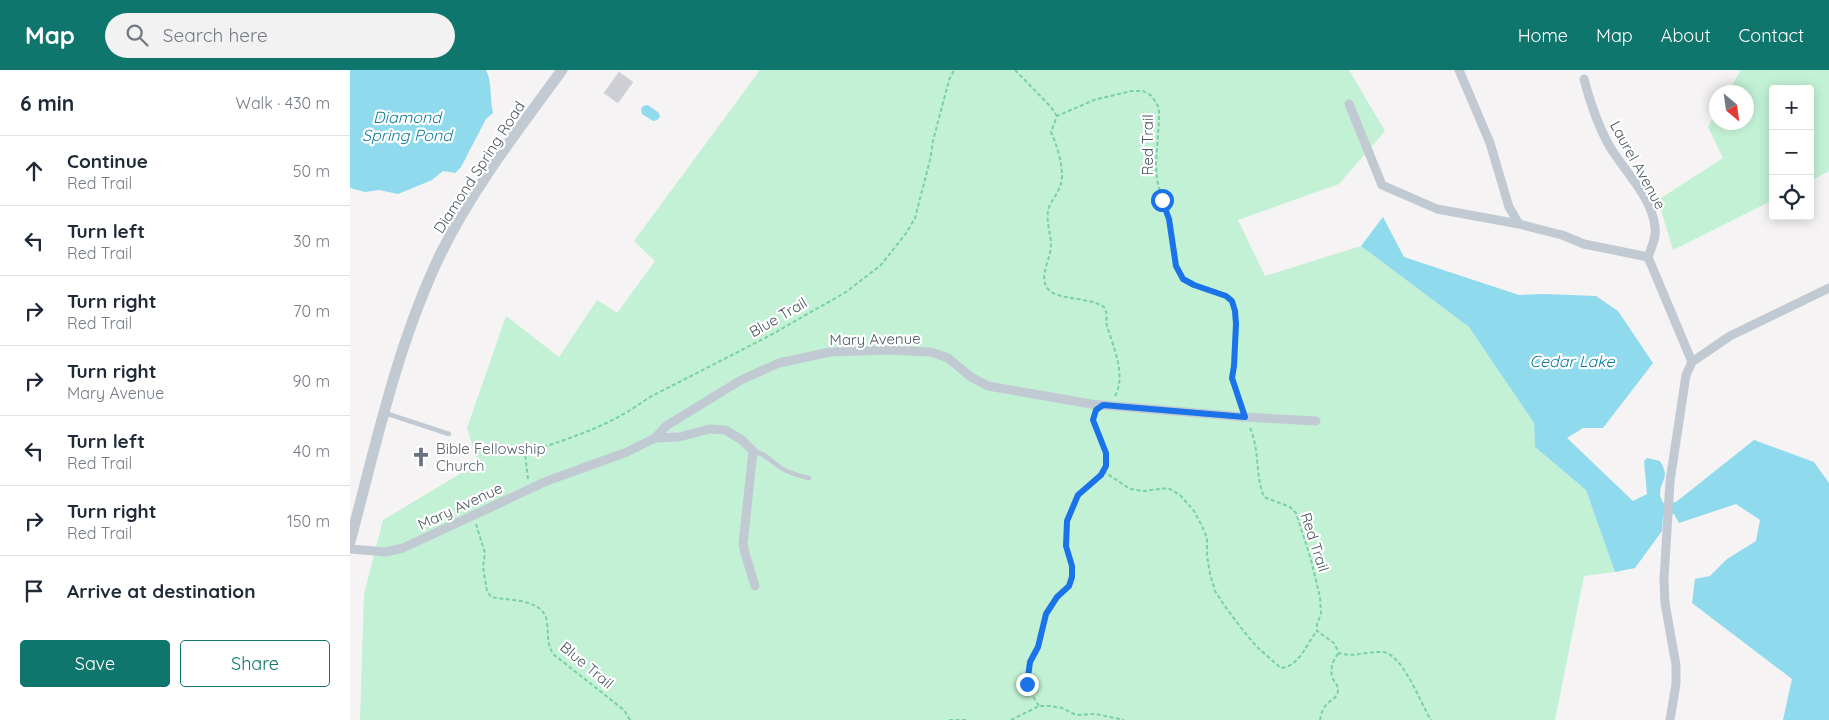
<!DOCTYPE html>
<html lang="en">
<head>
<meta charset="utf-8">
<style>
	body { margin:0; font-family:Quicksand,sans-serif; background:#f2f2f3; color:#1f2937 }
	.controls { position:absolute; right:15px; top:15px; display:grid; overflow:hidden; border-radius:5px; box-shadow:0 2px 12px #0003 }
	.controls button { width:45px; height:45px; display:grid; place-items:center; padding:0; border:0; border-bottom:1px solid #e0e1e3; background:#fff; color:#1f2937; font:25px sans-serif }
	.compass { position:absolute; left:1359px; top:15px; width:45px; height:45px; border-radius:50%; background:#fff; box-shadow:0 2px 12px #0003; rotate:151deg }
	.stop { position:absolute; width:15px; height:15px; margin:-11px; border:4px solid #1a73e8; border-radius:50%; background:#fff }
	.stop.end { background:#1a73e8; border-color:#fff; box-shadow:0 1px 5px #0008 }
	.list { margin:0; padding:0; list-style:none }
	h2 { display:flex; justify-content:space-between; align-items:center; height:65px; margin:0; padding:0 20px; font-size:21px }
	h2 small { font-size:16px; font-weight:400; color:#747a83 }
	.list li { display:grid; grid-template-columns:32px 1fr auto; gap:15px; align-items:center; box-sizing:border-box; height:70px; padding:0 20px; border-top:1px solid #e0e1e3 }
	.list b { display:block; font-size:19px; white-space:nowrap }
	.list p { margin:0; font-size:16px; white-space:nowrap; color:#747a83 }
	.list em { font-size:16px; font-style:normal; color:#747a83 }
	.actions { display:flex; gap:10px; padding:15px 20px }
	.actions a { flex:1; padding:11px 0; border:1px solid #0f766e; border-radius:5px; text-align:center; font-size:18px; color:#0f766e }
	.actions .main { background:#0f766e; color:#fff }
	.icon { flex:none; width:28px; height:28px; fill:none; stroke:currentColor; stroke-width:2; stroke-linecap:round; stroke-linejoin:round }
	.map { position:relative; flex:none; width:1479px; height:650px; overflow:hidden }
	header { display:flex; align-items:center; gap:30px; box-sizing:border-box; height:70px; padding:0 25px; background:#0f766e; color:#fff }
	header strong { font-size:24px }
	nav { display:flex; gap:28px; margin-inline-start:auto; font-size:18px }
	.search { width:350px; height:45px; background:#f2f2f3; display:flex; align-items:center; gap:12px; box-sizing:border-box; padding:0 18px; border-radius:28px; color:#747a83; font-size:19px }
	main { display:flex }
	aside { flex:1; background:#fff }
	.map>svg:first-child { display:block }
	.green { fill:#c3f1d5 }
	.water { fill:#90daee }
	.building { fill:#cdcfd5; stroke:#d7d9de }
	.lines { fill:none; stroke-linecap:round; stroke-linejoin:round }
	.path { stroke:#7ad0a6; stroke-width:2; stroke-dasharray:4 2.5; stroke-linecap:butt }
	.service { stroke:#c1cad2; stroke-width:4.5 }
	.minor { stroke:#c1cad2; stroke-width:9 }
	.tertiary { stroke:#c1cad2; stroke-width:11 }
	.route { stroke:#1a73e8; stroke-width:6 }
	.labels { text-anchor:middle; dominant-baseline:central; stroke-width:4.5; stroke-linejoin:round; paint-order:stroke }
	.street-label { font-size:15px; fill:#4a5661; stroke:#fff }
	.worship-label { font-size:15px; fill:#5b616d; stroke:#fff; text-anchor:start }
	.water-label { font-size:16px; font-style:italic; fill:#0c7c9b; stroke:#fff }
</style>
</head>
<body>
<header>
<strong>Map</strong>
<div class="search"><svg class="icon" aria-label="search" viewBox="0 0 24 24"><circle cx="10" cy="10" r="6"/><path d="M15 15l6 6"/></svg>Search here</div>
<nav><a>Home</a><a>Map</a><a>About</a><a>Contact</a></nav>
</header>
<main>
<aside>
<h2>6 min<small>Walk · 430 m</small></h2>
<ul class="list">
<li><svg class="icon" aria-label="ahead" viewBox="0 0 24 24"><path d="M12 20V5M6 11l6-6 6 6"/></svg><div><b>Continue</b><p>Red Trail</p></div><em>50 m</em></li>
<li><svg class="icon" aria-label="left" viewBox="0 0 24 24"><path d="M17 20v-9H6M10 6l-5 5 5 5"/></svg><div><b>Turn left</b><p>Red Trail</p></div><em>30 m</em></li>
<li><svg class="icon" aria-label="right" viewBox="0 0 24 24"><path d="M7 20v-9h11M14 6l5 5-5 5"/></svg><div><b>Turn right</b><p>Red Trail</p></div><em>70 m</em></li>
<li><svg class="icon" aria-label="right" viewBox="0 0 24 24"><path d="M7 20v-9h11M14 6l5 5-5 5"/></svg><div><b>Turn right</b><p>Mary Avenue</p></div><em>90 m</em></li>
<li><svg class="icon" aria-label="left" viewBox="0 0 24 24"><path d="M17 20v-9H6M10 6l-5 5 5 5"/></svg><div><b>Turn left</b><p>Red Trail</p></div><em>40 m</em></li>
<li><svg class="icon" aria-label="right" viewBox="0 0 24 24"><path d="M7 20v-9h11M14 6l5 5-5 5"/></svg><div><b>Turn right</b><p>Red Trail</p></div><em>150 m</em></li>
<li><svg class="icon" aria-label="arrive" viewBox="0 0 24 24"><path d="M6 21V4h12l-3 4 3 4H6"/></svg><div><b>Arrive at destination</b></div></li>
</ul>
<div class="actions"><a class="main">Save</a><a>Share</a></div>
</aside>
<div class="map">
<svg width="1479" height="650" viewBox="0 0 1479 650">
	<rect width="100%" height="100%" fill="#f5f3f3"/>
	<g class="green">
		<path d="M410 0H999L1035 61 989 114 888 150 915 206 1011 176 1119 257 1184 353 1185 377 1236 420 1265 502 1234 506 1205 650H10L14 524 33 450 128 393 117 358 156 246 209 287 247 230 267 243 305 191 284 171Z"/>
		<path d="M1391 0H1479V101L1460 111V19H1423V130L1323 180 1308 130 1373 88 1358 57 1366 42V52H1396V22H1378Z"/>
	</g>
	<g class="water">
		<path d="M0 0H136C142 11 140 30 143 43L136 49 111 97 105 103 93 101 82 110 48 124 29 120 15 122 0 118Z"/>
		<path d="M298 35 309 43 310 47 307 50 303 51 292 44 291 39 293 36Z"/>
		<path d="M1033 147 1054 187 1169 225 1193 224 1246 226 1268 241 1303 293 1253 358H1233L1217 368 1283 431 1297 424 1294 391 1297 388 1310 391C1321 409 1310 409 1310 425 1310 427 1312 430 1313 433L1326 432 1404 370 1464 392 1479 413V650H1433L1442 609 1342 533 1345 509 1360 506 1377 489 1406 471 1410 450 1386 434 1329 453 1324 444 1313 446 1312 461 1285 498 1265 502 1236 420 1185 377 1184 353 1119 257 1011 176Z"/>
	</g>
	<path class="building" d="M269 2 283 12 268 33 254 23Z"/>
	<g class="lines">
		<g class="path">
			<path d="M665 0 701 37 707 46"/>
			<path d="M765 326C777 304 762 275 756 252L757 245 755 238C740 226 708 231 698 219 688 207 701 189 701 175 701 163 695 150 699 137 704 126 712 119 712 106 712 92 707 75 701 62L707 46 744 30 781 21H793L802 26 809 38V51L806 93 807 110 812 129 819 149 826 196 833 209 844 215 876 226 882 231 885 241 886 254 884 296 882 308 892 337"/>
			<path d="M900 358C910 380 905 406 914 427L940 437 946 443 960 486 970 527 971 544 967 554V561L984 573 989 583C1003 588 1017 581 1032 582 1053 583 1070 633 1081 650"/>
			<path d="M753 401 780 419 794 421 818 418 830 425 844 441 852 456 857 468V485L860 504 865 521 874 535 895 563 908 578 931 598C950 596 956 574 967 561"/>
			<path d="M178 409 175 383C218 369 261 356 298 328L419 266 496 222 531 195 557 162 565 148 580 90 583 71 599 10 604 0"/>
			<path d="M126 454 135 483 133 497 137 521 141 527C159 531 195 528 197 553 199 566 196 571 203 584L274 640 280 650"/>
			<path d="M689 636C678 620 673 605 682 587 685 581 689 577 691 570 695 555 697 541 706 528 712 521 721 517 722 507 723 500 721 492 719 485 714 469 715 452 722 437 730 421 751 410 756 397 760 382 747 364 743 350L745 345"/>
			<path d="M599 650H618"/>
			<path d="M661 650 689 636H700L712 638 726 645 746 644 774 650"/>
			<path d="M970 650C971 645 972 640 976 635 980 630 988 628 988 620 988 615 985 613 983 609 979 600 983 589 989 583"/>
		</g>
		<g class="service">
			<path d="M35 343 99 364"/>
			<path d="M403 381C415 383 422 392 431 398 440 403 449 406 459 408"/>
		</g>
		<g class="minor">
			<path d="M1109 0 1140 73 1159 137 1169 154 1212 165 1234 174 1298 187"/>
			<path d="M1234 9C1240 32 1248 56 1260 77 1275 102 1302 127 1305 157 1307 167 1301 178 1298 187L1342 292"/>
			<path d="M999 34 1032 115 1087 139 1169 154"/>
			<path d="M305 368 329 367 360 359 375 360 392 370 403 381 393 474 395 483 405 516"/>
			<path d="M0 479 36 482 53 478 197 411 277 382 305 368 316 356 391 310 429 293 480 282 537 280 581 282 598 288 621 307 638 316 741 334 895 347 966 351"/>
			<path d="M1320 650 1326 614V595L1315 533 1314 509 1320 411 1336 305 1342 292 1380 266 1479 218"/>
		</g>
		<path class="tertiary" d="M0 472C26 375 47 274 91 183 123 118 169 59 212 0"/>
	</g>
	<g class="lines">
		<path class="route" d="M677 614 680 592 688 577 696 544 707 527 719 516 722 507V496L716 476 717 451 728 425 751 405 756 396V383L743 350 746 340 753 335 895 347 882 308 884 296 886 254 885 241 882 231 876 226 844 215 833 209 826 196 819 149 812 130"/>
	</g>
	<defs>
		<symbol id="church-bare" viewBox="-9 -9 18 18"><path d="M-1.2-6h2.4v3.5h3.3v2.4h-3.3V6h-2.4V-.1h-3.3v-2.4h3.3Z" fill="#6b7280" stroke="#fff" stroke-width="2.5" paint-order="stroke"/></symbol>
	</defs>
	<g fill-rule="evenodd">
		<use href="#church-bare" x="57" y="373" width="28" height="28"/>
	</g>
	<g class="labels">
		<g class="street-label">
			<text transform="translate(797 75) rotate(-90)">Red Trail</text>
			<text transform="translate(1288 95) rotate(61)">Laurel Avenue</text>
			<text transform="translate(129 97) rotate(-57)">Diamond Spring Road</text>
			<text transform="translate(428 247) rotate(-30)">Blue Trail</text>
			<text transform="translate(525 269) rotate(-1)">Mary Avenue</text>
			<text transform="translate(110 436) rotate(-25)">Mary Avenue</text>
			<text transform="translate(965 472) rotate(72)">Red Trail</text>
			<text transform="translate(237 595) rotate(40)">Blue Trail</text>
		</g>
		<g class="worship-label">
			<text x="86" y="378">Bible Fellowship<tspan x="86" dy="17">Church</tspan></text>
		</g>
		<g class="water-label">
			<text x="57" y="47">Diamond<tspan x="57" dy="18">Spring Pond</tspan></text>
			<text x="1222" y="291">Cedar Lake</text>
		</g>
	</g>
</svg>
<div class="controls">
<button>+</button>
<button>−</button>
<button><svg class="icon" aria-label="locate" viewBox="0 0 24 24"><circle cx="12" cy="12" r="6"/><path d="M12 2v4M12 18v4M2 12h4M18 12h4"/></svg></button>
</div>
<svg class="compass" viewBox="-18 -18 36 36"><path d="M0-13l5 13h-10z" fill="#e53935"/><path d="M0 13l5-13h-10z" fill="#747a83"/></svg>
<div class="stop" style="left:812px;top:130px"></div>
<div class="stop end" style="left:677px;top:614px"></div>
</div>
</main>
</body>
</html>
